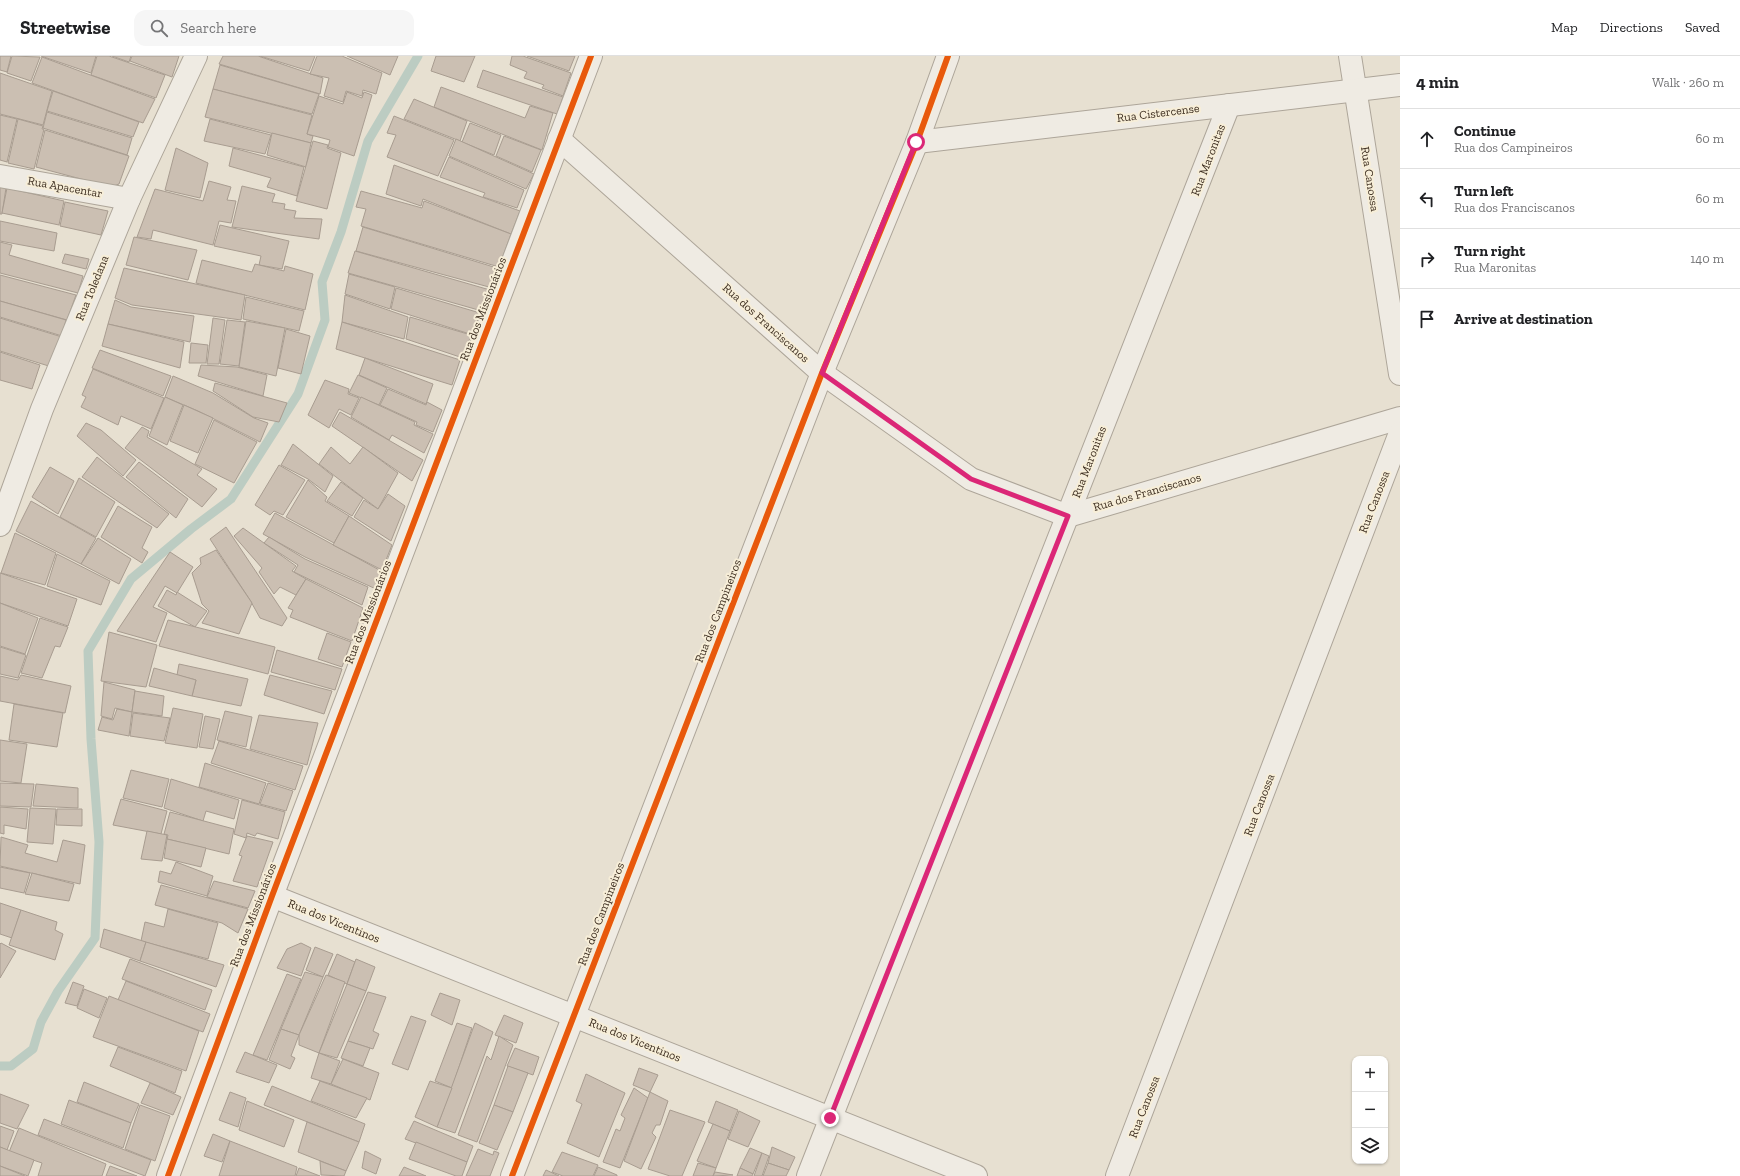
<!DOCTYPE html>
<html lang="en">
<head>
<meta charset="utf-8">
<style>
	body { margin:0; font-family:"Zilla Slab",serif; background:#f6f6f6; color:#202124 }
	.controls { position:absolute; right:12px; bottom:12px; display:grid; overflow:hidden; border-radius:8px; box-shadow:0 1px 3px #0004 }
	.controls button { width:36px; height:36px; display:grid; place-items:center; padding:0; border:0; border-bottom:1px solid #e0e0e0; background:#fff; color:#202124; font:20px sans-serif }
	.stop { position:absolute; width:12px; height:12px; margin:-9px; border:3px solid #db2777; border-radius:50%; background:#fff }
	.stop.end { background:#db2777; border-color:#fff; box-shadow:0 1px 4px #0008 }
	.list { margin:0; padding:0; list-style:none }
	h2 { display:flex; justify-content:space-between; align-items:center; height:52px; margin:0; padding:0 16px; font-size:17px }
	h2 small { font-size:13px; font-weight:400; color:#757577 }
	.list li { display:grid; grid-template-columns:26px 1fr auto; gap:12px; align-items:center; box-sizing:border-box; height:60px; padding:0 16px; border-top:1px solid #e0e0e0 }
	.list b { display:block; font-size:15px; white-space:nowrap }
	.list p { margin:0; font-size:13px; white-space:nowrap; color:#757577 }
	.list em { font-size:13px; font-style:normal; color:#757577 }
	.icon { flex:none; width:22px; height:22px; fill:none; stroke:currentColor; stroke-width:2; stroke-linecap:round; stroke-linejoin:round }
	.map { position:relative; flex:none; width:1400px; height:1120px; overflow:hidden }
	header { display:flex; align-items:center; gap:24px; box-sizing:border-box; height:56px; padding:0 20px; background:#fff; border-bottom:1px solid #e0e0e0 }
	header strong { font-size:19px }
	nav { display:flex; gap:22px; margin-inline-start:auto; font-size:14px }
	.search { width:280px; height:36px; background:#f6f6f6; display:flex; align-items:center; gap:10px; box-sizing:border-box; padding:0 14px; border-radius:12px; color:#757577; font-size:15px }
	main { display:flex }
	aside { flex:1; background:#fff }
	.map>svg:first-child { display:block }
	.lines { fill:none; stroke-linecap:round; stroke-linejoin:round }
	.stream { stroke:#bcccc2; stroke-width:9 }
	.building { fill:#cbbfb2; stroke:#a89c90 }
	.minor-casing { stroke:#ada599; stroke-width:24 }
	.minor { stroke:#efebe3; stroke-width:22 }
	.cycleway-casing { stroke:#f7eed8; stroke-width:8 }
	.cycleway { stroke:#e8590c; stroke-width:6 }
	.route { stroke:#db2777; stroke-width:5 }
	.labels { text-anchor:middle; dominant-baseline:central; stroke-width:4; stroke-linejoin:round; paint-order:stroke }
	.street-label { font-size:12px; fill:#3d2e20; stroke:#f7eed8 }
</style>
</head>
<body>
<header>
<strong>Streetwise</strong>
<div class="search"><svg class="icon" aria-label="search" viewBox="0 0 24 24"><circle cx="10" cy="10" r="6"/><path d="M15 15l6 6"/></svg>Search here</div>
<nav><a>Map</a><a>Directions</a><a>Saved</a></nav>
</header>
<main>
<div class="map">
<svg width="1400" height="1120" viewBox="0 0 1400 1120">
	<rect width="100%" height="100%" fill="#e7e0d1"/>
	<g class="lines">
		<path class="stream" d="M0 1010H11L33 993 41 966 58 935 95 882 99 786 91 683 88 595 131 523 191 473 231 443 298 338 325 264 322 226 341 176 368 85 418 0"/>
	</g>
	<g class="building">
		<path d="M0 0H11L7 16 0 14Z"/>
		<path d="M12 0 40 1 31 25 7 17Z"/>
		<path d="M41 0H96L91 17Z"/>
		<path d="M97 0H109L165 19 156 42 91 19Z"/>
		<path d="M112 0H131L129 6Z"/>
		<path d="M132 0H179L172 21 130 5Z"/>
		<path d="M223 0H258L323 22 320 38 219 8Z"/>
		<path d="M260 0H315L309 15Z"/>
		<path d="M317 0H342L382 17 376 38 363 34 362 40 346 35 343 46 324 40 329 22 310 18Z"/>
		<path d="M347 0H398L390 19Z"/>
		<path d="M436 0H475L464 26 431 15Z"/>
		<path d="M512 0H523L571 17 563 40 542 32 544 29 524 22 527 16 510 9Z"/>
		<path d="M527 0H575L569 15Z"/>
		<path d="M42 1 155 43 143 67 32 27Z"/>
		<path d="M220 9 319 38 312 58 213 33Z"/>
		<path d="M483 14 563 41 557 58 477 31Z"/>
		<path d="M0 17 52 35 43 69 0 58Z"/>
		<path d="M441 31 525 62 530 50 553 57 542 94 434 51Z"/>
		<path d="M213 33 312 59 307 78 313 80 311 87 205 61Z"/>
		<path d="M53 35 139 66 133 81 47 55Z"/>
		<path d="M347 36 362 42 364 36 372 39 354 100 328 91 330 84 307 78 319 40 343 48Z"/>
		<path d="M414 43 467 65 460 85 404 63Z"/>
		<path d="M47 56 132 82 127 99 43 72Z"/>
		<path d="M0 59 17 63 7 106 0 104Z"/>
		<path d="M394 60 454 84 438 120 387 101 396 79 387 77Z"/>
		<path d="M18 63 43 70 42 73H44L34 113 8 107Z"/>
		<path d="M210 63 271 79 265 98 204 85Z"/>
		<path d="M470 67 501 79 494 99 462 86Z"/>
		<path d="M45 74 129 100 119 128 111 131 36 111Z"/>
		<path d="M272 77 311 87 306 111 267 99Z"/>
		<path d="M504 80 541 94 532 116 496 100Z"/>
		<path d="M456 83 534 118 526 133 449 100Z"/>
		<path d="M313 85 328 89 327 92 341 97 327 153 296 145Z"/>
		<path d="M176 92 208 107 200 142 165 134Z"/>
		<path d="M233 92 304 111 297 140 267 131 271 122 229 110Z"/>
		<path d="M449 101 524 134 517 152 483 141 485 137 440 121Z"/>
		<path d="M394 109 520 155 511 178 423 143 421 150 386 138Z"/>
		<path d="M209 125 231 131 227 144 236 145 231 167 219 165 213 189 153 174 151 183 137 181 155 133 203 145Z"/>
		<path d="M242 130 275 138 272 146 285 148 284 153 296 155 294 162 322 163 319 183 232 171Z"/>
		<path d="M0 131 6 132 2 158H0Z"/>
		<path d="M7 132 64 145 59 169 2 157Z"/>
		<path d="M361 135 422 152 424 145 511 178 499 211 361 170 366 153 356 151Z"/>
		<path d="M65 146 108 155 101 179 60 170Z"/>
		<path d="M0 165 57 177 54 195 0 185Z"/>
		<path d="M220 169 289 185 282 213 259 209 261 200 214 190Z"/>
		<path d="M363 171 497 212 489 231 356 195Z"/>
		<path d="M134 181 197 194 188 224 126 209Z"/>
		<path d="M0 186 12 189 9 199 83 220 78 237 0 217Z"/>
		<path d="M355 195 490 234 482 255 348 217Z"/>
		<path d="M65 198 89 203 86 213 62 207Z"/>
		<path d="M202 204 252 216 255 208 284 215 285 210 313 218 305 254 196 227Z"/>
		<path d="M124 212 245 239 241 264 132 249 115 242Z"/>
		<path d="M349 218 395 231 390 253 345 238Z"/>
		<path d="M0 219 76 239 67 264 0 245Z"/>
		<path d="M396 232 480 257 473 279 391 253Z"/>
		<path d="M345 239 408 261 404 283 342 266Z"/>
		<path d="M246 241 304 255 299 275 243 263Z"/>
		<path d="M115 244 131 251 194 260 190 286 108 268Z"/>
		<path d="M0 245 66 264 62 280 0 261Z"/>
		<path d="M410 261 471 279 463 302 406 283Z"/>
		<path d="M0 262 62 281 52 311 0 295Z"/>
		<path d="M213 262 225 264 219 308H207Z"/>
		<path d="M227 264 245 266 239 310 220 308Z"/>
		<path d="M246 265 285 272 276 320 239 311Z"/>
		<path d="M342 266 460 304 452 329 336 293Z"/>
		<path d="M108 268 184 286 180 312 102 290Z"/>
		<path d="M286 273 310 280 301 318 278 312Z"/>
		<path d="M191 287 208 289 206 307H189Z"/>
		<path d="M100 294 171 320 163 340 92 312Z"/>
		<path d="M0 296 40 309 32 333 0 324Z"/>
		<path d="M365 302 433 328 426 348 359 319Z"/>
		<path d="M201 309 237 311 267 319 263 340 198 320Z"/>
		<path d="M93 313 164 342 151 373 121 360 118 369 81 351 86 341 82 339Z"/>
		<path d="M358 319 387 332 379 349 349 337Z"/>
		<path d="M173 320 213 337 254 362 268 367 260 386 198 355 165 341Z"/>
		<path d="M325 324 349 333 348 338 359 342 351 359 339 353 329 372 308 359Z"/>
		<path d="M215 327 287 347 279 366 253 361 213 335Z"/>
		<path d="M388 333 426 349 427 346 442 354 433 376 416 369 417 366 380 349Z"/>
		<path d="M165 341 183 349 167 389 149 380Z"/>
		<path d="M361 341 415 366 414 369 433 378 424 397 392 379 389 384 351 361Z"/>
		<path d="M184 349 213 362 198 397 170 385Z"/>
		<path d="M340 356 423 404 412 425 332 370Z"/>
		<path d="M214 364 257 386 234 427 195 408Z"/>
		<path d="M86 367 101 374 136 404 123 420 77 380Z"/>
		<path d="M142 371 149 375 147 381 202 413 197 419 217 433 202 451 125 392Z"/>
		<path d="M293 388 333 420 325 436 308 423 281 409Z"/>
		<path d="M331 391 350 408 363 391 398 417 378 453 319 408Z"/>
		<path d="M97 401 169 458 157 472 82 421Z"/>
		<path d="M139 406 188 443 176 462 126 421Z"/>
		<path d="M279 409 305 424 283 459 274 455 270 459 255 449Z"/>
		<path d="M50 411 74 425 58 458 32 441Z"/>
		<path d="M79 422 115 446 96 481 60 461Z"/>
		<path d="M308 424 327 441 325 445 349 460 334 487 286 461Z"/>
		<path d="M341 426 363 442 352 460 327 445Z"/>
		<path d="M388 438 405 450 391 485 354 461 364 444 378 453Z"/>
		<path d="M31 445 96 482 81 508 16 475Z"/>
		<path d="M118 450 152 471 142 492 148 496 142 507 101 481Z"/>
		<path d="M275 457 383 516 376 533 305 501 263 478Z"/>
		<path d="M349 460 392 489 382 514 333 489Z"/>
		<path d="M226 471 287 562 282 570 260 562 250 544 210 483Z"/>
		<path d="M243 472 296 510 292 515 306 523 296 539 280 531 274 538 259 516 262 512 234 480Z"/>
		<path d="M15 477 56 497 45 529 1 517Z"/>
		<path d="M269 481 305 503 368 531 362 549 294 516 298 509 264 487Z"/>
		<path d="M98 482 131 503 119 528 81 508Z"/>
		<path d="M216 494 252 547 239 578 202 567 209 555 202 548 192 517 201 508 200 502Z"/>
		<path d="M170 496 193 511 177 537 165 530 153 551 167 557 156 586 117 575Z"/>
		<path d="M57 498 110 525 101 549 47 530Z"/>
		<path d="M0 517 77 543 68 570 0 547Z"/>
		<path d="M306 523 363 552 352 585 290 561 293 554 288 552Z"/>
		<path d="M167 534 176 539 177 536 207 555 195 571 158 550Z"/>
		<path d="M0 547 38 562 25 598 0 590Z"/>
		<path d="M40 562 68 571 60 591 55 590 42 622 21 617Z"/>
		<path d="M168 564 275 591 268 618 159 590Z"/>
		<path d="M109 576 157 589 146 631 101 625Z"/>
		<path d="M327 577 351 586 342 611 318 603Z"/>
		<path d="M0 591 26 599 18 622 0 618Z"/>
		<path d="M277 594 342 613 335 634 271 616Z"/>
		<path d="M179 608 248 623 241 650 192 640 196 624 177 619Z"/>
		<path d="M154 612 196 624 192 640 149 630Z"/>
		<path d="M21 619 71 630 65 657 0 645V620L18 624Z"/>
		<path d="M270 619 332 635 324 658 264 639Z"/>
		<path d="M104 626 135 634 132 656 115 652 112 663 101 660Z"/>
		<path d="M135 635 164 640 162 660 132 656Z"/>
		<path d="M14 648 63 657 57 691 9 684Z"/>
		<path d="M173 652 203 658 197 692 165 687Z"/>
		<path d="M117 653 132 656 129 680 98 674 102 661 113 664Z"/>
		<path d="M225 655 252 661 246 691 217 684Z"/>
		<path d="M133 657 170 662 164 685 130 680Z"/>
		<path d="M259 659 318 667 307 709 250 693Z"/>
		<path d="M205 660 220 663 213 693 199 691Z"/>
		<path d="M0 684 27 688 21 727 0 725Z"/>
		<path d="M219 685 303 710 295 734 211 707Z"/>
		<path d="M205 707 266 727 259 748 199 731Z"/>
		<path d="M131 714 169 723 162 751 123 742Z"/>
		<path d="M171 723 239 744 234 763 206 755 203 765 164 752Z"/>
		<path d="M0 727 34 728 31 751 0 750Z"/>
		<path d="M268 727 293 735 286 755 260 748Z"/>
		<path d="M36 728 78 732V752L33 750Z"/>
		<path d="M121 743 167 755 161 778 113 769Z"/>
		<path d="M242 744 285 756 278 783 257 777 255 780 247 777 246 782 234 778Z"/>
		<path d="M0 751 28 753 26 773 4 769V778L0 777Z"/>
		<path d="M30 752 56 753 53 788 27 786Z"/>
		<path d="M57 753H82V770L56 769Z"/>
		<path d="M170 756 234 773 229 798 167 783 168 779 164 778Z"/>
		<path d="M147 775 167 779 162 805 141 803Z"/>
		<path d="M247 780 273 786 257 831 233 825 242 800 239 799Z"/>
		<path d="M1 781 28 789 25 797 57 806 63 784 85 789 80 828 0 810Z"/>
		<path d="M167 783 206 792 201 811 164 802Z"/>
		<path d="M176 806 213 820 207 840 158 826 160 815 171 818Z"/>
		<path d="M0 811 30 817 24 837 0 832Z"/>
		<path d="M32 817 74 828 69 845 25 838Z"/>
		<path d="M214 825 255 835 248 852 207 841Z"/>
		<path d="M161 829 248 853 238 877 222 867 155 849Z"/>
		<path d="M0 847 21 854 12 882 0 878Z"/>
		<path d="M168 853 218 867 208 903 141 885 145 866 164 871Z"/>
		<path d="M21 854 57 866 55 874 63 878 55 904 9 889Z"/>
		<path d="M104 873 146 886 140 905 100 891Z"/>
		<path d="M146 886 224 909 216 931 140 905Z"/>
		<path d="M1 887 16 895 0 922V888Z"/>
		<path d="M301 887 311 892 301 920 277 912 287 893Z"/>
		<path d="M315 891 333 898 323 921 306 914Z"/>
		<path d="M337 898 355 906 347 928 328 919Z"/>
		<path d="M130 903 212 934 205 954 122 923Z"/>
		<path d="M356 903 375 911 366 935 347 928Z"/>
		<path d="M305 916 323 921 299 979 281 973Z"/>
		<path d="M287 918 301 923 267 1004 253 999Z"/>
		<path d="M326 919 345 926 319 997 299 989V979Z"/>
		<path d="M126 925 210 958 203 976 118 944Z"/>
		<path d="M73 926 84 930 77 950 65 947Z"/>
		<path d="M347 928 366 935 337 1002 319 997Z"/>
		<path d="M84 933 107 942 99 962 77 952Z"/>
		<path d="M368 936 386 941 373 975 379 978 373 993 348 985Z"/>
		<path d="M440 937 460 944 452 969 431 959Z"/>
		<path d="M109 940 199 975 186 1015 93 981Z"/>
		<path d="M504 959 523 967 516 987 495 979Z"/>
		<path d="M411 960 426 965 408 1014 392 1008Z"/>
		<path d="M457 967 472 972 452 1032 435 1025Z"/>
		<path d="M475 967 493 976 455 1077 437 1071Z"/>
		<path d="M281 973 299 979 291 1000 295 1002 290 1013 269 1004Z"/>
		<path d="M499 980 513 989 477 1086 458 1079 487 1000 491 1004Z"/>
		<path d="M348 985 370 992 363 1010 341 1002Z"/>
		<path d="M118 991 182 1015 175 1037 110 1010Z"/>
		<path d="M515 992 539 1001 533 1019 507 1010Z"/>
		<path d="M245 996 277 1009 269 1027 236 1016Z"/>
		<path d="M319 997 340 1005 331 1028 311 1022Z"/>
		<path d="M343 1003 379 1017 370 1044 331 1028Z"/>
		<path d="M508 1010 528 1017 513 1056 494 1049Z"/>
		<path d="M639 1012 658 1019 650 1036 633 1029Z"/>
		<path d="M586 1018 625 1037 599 1101 567 1087 582 1048 576 1045Z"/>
		<path d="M320 1025 367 1042 356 1062 311 1045Z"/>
		<path d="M430 1025 452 1032 437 1071 415 1061Z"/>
		<path d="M84 1026 139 1048 131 1067 77 1046Z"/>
		<path d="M150 1027 181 1041 173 1059 141 1047Z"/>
		<path d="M272 1030 365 1068 359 1086 264 1049Z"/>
		<path d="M634 1032 648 1042 620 1112 603 1106 616 1073 620 1075 625 1062 621 1059Z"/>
		<path d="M230 1036 246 1042 238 1071 219 1064Z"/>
		<path d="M650 1036 668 1045 660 1069H656L652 1077 656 1081 641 1113 624 1105Z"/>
		<path d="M0 1038 29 1049 17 1073 0 1067Z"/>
		<path d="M69 1044 131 1067 123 1092 61 1068Z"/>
		<path d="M247 1045 294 1064 284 1091 239 1074Z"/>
		<path d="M716 1045 738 1054 730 1075 708 1066Z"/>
		<path d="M140 1049 170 1060 155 1105 125 1093Z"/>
		<path d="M494 1049 513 1056 497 1094 479 1087Z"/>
		<path d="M670 1054 705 1066 682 1120H670L648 1113Z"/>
		<path d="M739 1055 760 1065 748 1091 728 1083Z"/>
		<path d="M44 1063 151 1104 145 1120 38 1079Z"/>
		<path d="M414 1065 473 1090 467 1106 405 1083Z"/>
		<path d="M307 1066 359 1086 346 1115 298 1096Z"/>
		<path d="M713 1068 730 1075 716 1112 697 1105Z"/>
		<path d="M0 1070 14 1075 7 1094 0 1091Z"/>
		<path d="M19 1072 106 1108 102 1120H38L42 1107 9 1096Z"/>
		<path d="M213 1078 230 1085 222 1106 204 1100Z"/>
		<path d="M230 1085 297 1111 295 1120H219Z"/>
		<path d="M416 1086 467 1106 462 1120H456L409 1103Z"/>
		<path d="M0 1091 34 1104 28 1120 0 1110Z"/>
		<path d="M772 1091 795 1101 789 1114 768 1107Z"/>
		<path d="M750 1092 762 1097 753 1118 740 1112Z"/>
		<path d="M478 1093 493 1099 494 1095 499 1097 490 1120H466Z"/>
		<path d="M365 1095 381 1103 376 1118 362 1112Z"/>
		<path d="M562 1096 598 1109 593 1120H563L552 1116Z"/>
		<path d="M762 1097 769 1100 762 1120H754Z"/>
		<path d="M320 1105 346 1115 344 1120 321 1119Z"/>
		<path d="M698 1107 716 1112 713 1120H693Z"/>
		<path d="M768 1107 789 1114 786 1120H763Z"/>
		<path d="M0 1110 25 1120H0Z"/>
		<path d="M110 1110 137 1120H106Z"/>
		<path d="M404 1111 426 1120H399Z"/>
		<path d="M598 1111 617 1119V1120H594Z"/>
		<path d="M299 1112 320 1120H296Z"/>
		<path d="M740 1112 753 1118 752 1120H737Z"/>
		<path d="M546 1114 559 1120H543Z"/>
		<path d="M715 1116 733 1119 713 1120Z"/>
	</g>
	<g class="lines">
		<defs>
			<g id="minor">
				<path d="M1350 0 1400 318"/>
				<path d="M559 83 822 317 971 423 1068 460 1400 362"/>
				<path d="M917 86 1400 29"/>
				<path d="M0 120 129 143"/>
				<path d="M0 469 42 353 129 143 196 0"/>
				<path d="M272 840 976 1120"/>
				<path d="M168 1120 272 840 591 0"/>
				<path d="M512 1120 822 317 917 86 948 0"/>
				<path d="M808 1120 1229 49"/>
				<path d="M1117 1120 1400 377"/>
			</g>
		</defs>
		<use href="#minor" class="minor-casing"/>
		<use href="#minor" class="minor"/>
		<defs>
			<g id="cycleway">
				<path d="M168 1120 272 840 591 0"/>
				<path d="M512 1120 822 317 917 86 948 0"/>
			</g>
		</defs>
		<use href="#cycleway" class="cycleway-casing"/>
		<use href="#cycleway" class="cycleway"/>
	</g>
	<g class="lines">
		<path class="route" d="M830 1062 1068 460 971 423 822 317 916 86"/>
	</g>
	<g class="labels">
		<g class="street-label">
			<text transform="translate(1158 57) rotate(-7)">Rua Cistercense</text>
			<text transform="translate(1208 104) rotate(-69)">Rua Maronitas</text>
			<text transform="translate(1370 123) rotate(81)">Rua Canossa</text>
			<text transform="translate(65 131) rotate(10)">Rua Apacentar</text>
			<text transform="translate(92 232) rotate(-68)">Rua Toledana</text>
			<text transform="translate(483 253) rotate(-69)">Rua dos Missionários</text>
			<text transform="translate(766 267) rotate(42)">Rua dos Franciscanos</text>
			<text transform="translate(1089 406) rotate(-69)">Rua Maronitas</text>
			<text transform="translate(1147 436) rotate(-16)">Rua dos Franciscanos</text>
			<text transform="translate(1374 446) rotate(-69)">Rua Canossa</text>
			<text transform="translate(718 555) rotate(-69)">Rua dos Campineiros</text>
			<text transform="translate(368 556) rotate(-69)">Rua dos Missionários</text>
			<text transform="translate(1259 749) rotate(-69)">Rua Canossa</text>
			<text transform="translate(601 858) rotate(-69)">Rua dos Campineiros</text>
			<text transform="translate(253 859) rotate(-69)">Rua dos Missionários</text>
			<text transform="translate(334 865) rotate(22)">Rua dos Vicentinos</text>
			<text transform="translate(635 984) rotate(22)">Rua dos Vicentinos</text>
			<text transform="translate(1144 1051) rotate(-69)">Rua Canossa</text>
		</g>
	</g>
</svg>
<div class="controls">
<button>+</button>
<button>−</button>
<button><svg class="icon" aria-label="layers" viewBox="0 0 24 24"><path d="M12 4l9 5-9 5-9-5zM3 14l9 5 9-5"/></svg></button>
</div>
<div class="stop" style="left:916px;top:86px"></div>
<div class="stop end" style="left:830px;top:1062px"></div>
</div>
<aside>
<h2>4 min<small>Walk · 260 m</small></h2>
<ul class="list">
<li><svg class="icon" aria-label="ahead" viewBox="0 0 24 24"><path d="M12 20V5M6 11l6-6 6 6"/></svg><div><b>Continue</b><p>Rua dos Campineiros</p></div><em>60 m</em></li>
<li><svg class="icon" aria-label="left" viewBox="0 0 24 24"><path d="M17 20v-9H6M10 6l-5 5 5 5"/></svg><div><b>Turn left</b><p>Rua dos Franciscanos</p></div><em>60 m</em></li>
<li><svg class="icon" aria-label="right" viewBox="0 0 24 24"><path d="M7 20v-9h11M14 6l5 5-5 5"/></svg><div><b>Turn right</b><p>Rua Maronitas</p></div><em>140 m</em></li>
<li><svg class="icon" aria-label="arrive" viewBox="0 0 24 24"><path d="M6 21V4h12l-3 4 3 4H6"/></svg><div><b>Arrive at destination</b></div></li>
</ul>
</aside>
</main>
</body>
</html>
